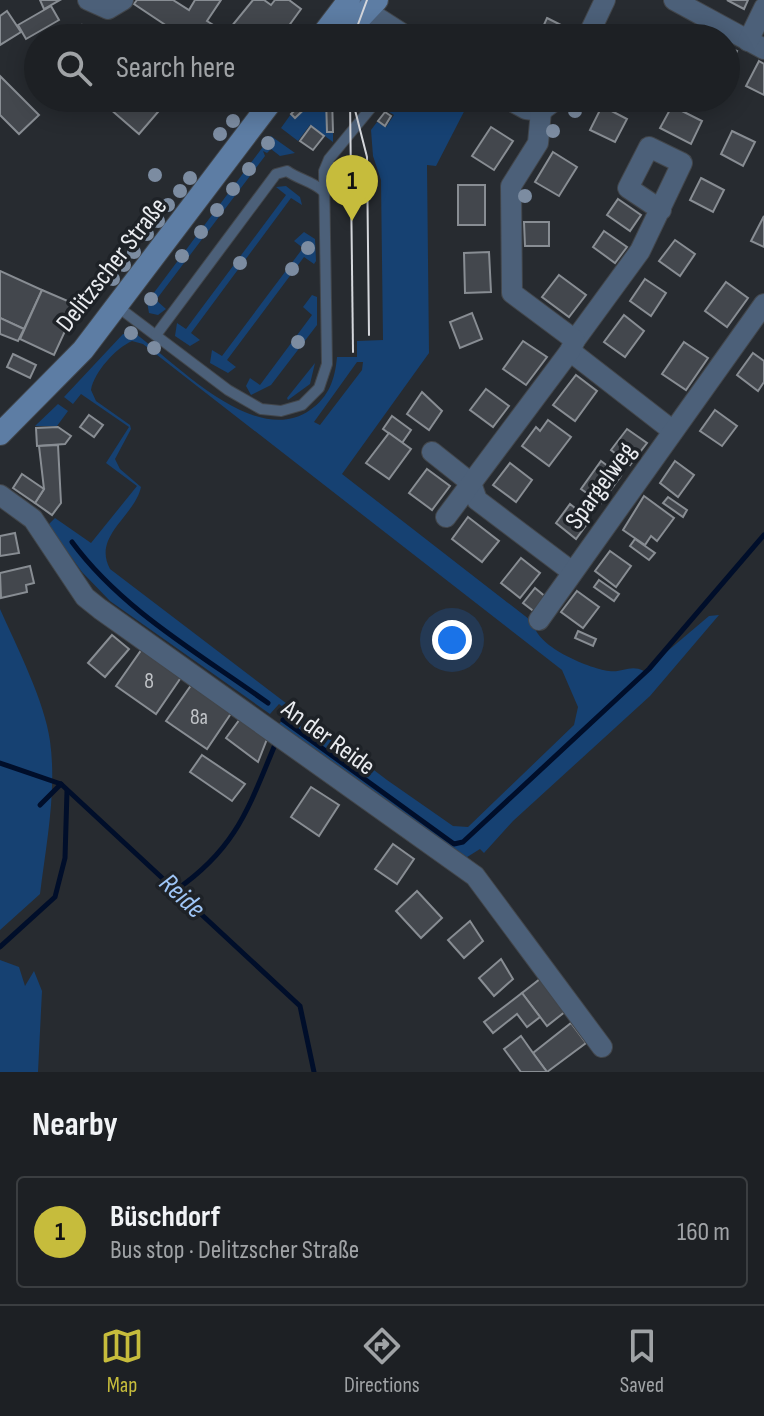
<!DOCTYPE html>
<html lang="en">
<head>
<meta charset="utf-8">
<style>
	body { margin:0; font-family:"Sofia Sans Condensed",sans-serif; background:#25282c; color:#f1f3f6 }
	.you { position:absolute; left:452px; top:640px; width:28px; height:28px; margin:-20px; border:6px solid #fff; border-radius:50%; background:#1a73e8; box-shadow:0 0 0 12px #1a73e833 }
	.badge { display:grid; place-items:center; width:52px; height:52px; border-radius:50%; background:#c6bc3c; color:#111; font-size:26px; font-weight:700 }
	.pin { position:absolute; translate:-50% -66px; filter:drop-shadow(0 2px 4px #0008) }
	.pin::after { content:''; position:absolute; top:42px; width:28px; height:24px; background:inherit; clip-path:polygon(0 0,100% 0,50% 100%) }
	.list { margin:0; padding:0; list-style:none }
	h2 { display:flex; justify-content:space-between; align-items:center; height:104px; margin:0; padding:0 32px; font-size:34px }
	h2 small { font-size:26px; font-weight:400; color:#a0a3a6 }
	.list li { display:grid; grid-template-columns:52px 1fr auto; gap:24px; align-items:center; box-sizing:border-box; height:112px; margin:0 16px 16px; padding:0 16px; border:2px solid #3b3e41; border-radius:8px }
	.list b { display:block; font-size:30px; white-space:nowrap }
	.list p { margin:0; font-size:26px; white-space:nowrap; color:#a0a3a6 }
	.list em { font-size:26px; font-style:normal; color:#a0a3a6 }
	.icon { flex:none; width:44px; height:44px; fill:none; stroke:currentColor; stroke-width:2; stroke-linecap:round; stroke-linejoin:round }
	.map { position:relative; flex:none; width:764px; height:1072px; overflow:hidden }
	.search { position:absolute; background:#1d2024; box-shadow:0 4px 20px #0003; left:24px; right:24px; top:24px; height:88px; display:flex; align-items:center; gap:20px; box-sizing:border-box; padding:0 28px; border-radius:44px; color:#a0a3a6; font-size:30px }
	.sheet { height:232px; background:#1d2024 }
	nav { display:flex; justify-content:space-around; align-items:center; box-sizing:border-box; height:112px; border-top:2px solid #3b3e41; background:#1d2024; font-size:22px; color:#a0a3a6 }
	nav a { display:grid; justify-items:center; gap:4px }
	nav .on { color:#c6bc3c }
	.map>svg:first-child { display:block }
	.green { fill:#164172; fill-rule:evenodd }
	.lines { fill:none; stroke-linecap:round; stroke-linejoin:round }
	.stream { stroke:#000e2a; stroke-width:5 }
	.building { fill:#43474d; stroke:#888d93; stroke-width:2 }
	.service-casing { stroke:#42464b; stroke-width:12 }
	.minor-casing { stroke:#42464b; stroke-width:22 }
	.secondary-casing { stroke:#42464b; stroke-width:24 }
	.service { stroke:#4c6079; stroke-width:10 }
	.minor { stroke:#4c6079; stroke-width:20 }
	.secondary { stroke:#5d7da4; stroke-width:22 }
	.tram { stroke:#d5d7dc; stroke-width:2 }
	.tree { fill:#7c8ca1 }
	.labels { text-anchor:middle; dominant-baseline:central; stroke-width:7; stroke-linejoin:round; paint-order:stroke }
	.number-label { font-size:22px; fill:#c0c3c7 }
	.street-label { font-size:26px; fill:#eaecf0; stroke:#1e2227 }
	.water-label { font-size:28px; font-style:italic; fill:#9fc6f7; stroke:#1e2227 }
</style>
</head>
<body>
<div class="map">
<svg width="764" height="1072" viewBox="0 0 764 1072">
	<rect width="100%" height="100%" fill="#272b30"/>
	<g class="green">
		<path d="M316 98H326L327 131 333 132V142L310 125 298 141 281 128 291 114 295 118Z"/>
		<path d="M395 98H471L436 166 427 165 429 353 342 474 534 623C534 645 587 668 609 671 623 673 630 664 644 671L709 616 719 615 650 696 513 821 484 853 480 849 464 859 279 724 290 712 279 704 270 714 110 601 82 572 48 525 55 518 91 543 137 486 106 463 129 427 81 394 73 404 64 397 123 334H136C179 366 256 448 310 410 329 397 335 379 337 357H357V341L383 340 381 180 373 156 371 130 377 122 386 127 394 115 386 110ZM132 341 143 344 562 670 578 707 574 725 468 827 453 826 387 780 110 569C92 536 135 516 141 487L120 469 115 459 131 429 130 425 96 401 91 390C94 372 116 348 132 341ZM357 362H363L362 370 320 425 314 422Z"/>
		<path d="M271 136 295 153 280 156 271 149 267 153 263 151 265 156 156 300 166 309 158 315 149 313 147 302Z"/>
		<path d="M286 186 300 197 302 205 291 198 191 333 200 340 190 346 175 336 177 323 186 329 286 195 276 187Z"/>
		<path d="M304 232 315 239 316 261 314 264 304 257 227 360 236 367 228 373 210 363 212 350 222 356 303 248 294 241Z"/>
		<path d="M312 295 317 297V325L271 385 251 395 246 386 250 378 260 385 312 315 303 307Z"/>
		<path d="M315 363 310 384 288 400 287 398Z"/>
		<path d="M58 404 68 411 57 426H35Z"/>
		<path d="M0 609C16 645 45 702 50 741 57 791 46 845 40 894L0 930Z"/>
		<path d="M0 960 19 967 25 986 34 971 42 991 38 1072H0Z"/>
	</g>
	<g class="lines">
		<g class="stream">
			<path d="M72 542C122 610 200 654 268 703"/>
			<path d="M283 720 454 844 463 842 649 669 764 535"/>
			<path d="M0 763 61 784 300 1006 314 1072"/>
			<path d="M40 805 61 784"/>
			<path d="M176 890C238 847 249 806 277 740"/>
			<path d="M0 947 55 897 65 858 67 791"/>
		</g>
	</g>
	<g class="building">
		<path d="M40 0H60L44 9Z"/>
		<path d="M137 0H173L189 10 195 0H221L207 21 226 33 222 38H185L134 4Z"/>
		<path d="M253 0H264L271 5 275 0H289L301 9 280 38H264L253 30 247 38H222Z"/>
		<path d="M727 0H748L744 9Z"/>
		<path d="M51 6 59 20 26 39 18 25Z"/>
		<path d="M7 11 21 32 0 45V16Z"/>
		<path d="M547 18 569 29 565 38H538Z"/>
		<path d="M82 25 96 38H71Z"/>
		<path d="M726 46 737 51 726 75Z"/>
		<path d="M759 61 764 64V95L746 86Z"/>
		<path d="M0 76 39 115 19 134 0 115Z"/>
		<path d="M106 98H170L139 134 102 102Z"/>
		<path d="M308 98H316L295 118 291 114Z"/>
		<path d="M326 98H332L333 132H327Z"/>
		<path d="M602 106 627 119 615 142 590 130Z"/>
		<path d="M672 106 702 121 691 144 660 128Z"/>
		<path d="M385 112 391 116 385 126 378 121Z"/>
		<path d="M311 126 324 136 313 150 300 141Z"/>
		<path d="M491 127 513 141 494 170 472 156Z"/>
		<path d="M732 131 755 142 743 166 721 154Z"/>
		<path d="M553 152 577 167 559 196 535 182Z"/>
		<path d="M701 178 724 190 713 212 690 200Z"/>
		<rect x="458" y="185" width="27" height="40"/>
		<path d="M618 199 641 215 630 231 607 215Z"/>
		<path d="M764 216V247L751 241Z"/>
		<path d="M524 222H549V246H525Z"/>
		<path d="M604 231 627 247 615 263 593 247Z"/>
		<path d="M675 240 695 254 680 276 659 261Z"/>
		<path d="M489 252 491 292 465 293 464 253Z"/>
		<path d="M0 271 42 290 24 329 0 318Z"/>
		<path d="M559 275 586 295 569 317 542 297Z"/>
		<path d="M645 279 666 293 651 316 630 301Z"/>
		<path d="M726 282 748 298 727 327 705 311Z"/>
		<path d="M42 290 77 305 54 355 20 339Z"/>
		<path d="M472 313 482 339 460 348 450 322Z"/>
		<path d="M624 315 644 331 625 357 604 342Z"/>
		<path d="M0 318 24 329 18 341 0 334Z"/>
		<path d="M523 341 547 357 526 385 503 369Z"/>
		<path d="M684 342 708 358 686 390 662 374Z"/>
		<path d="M753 353 764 361V382L758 391 737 375Z"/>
		<path d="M13 354 36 365 30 378 7 367Z"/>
		<path d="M576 375 597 391 575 421 553 405Z"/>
		<path d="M486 389 509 406 493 427 470 410Z"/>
		<path d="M422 392 442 411 429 430 407 414Z"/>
		<path d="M715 410 737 426 722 446 700 431Z"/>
		<path d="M89 415 103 425 94 437 80 427Z"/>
		<path d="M392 416 411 430 402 443 383 429Z"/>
		<path d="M548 420 571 437 549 466 522 446 536 427 540 431Z"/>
		<path d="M58 427 71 436 65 444 37 446 36 428Z"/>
		<path d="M627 429 647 443 630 465 611 450Z"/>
		<path d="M389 433 411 449 389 479 366 463Z"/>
		<path d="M58 445 61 503 52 515 35 503 44 489 39 446Z"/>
		<path d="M601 461 621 476 601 503 581 489Z"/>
		<path d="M675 461 694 475 678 497 660 483Z"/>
		<path d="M510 463 532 480 516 502 493 485Z"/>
		<path d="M427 469 450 486 432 510 409 493Z"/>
		<path d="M22 474 44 489 35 503 13 488Z"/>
		<path d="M644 496 674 518 657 541 651 536 645 545 623 530Z"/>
		<path d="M668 497 687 510 683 517 663 503Z"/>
		<path d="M570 504 590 520 576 539 556 523Z"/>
		<path d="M468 517 499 541 482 562 452 539Z"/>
		<path d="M15 533 19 553 0 556V536Z"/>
		<path d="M635 539 655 553 649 560 630 546Z"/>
		<path d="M610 551 631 566 616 587 595 571Z"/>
		<path d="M521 558 540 573 520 598 501 583Z"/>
		<path d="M30 566 34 583 26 585 27 592 1 598 0 573Z"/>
		<path d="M599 580 619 594 614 601 594 587Z"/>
		<path d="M535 588 547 598 536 613 523 603Z"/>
		<path d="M577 591 599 607 583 628 561 612Z"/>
		<path d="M578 631 596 639 593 646 575 638Z"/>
		<path d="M112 635 129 649 105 677 88 663Z"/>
		<path d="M142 649 182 676 156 714 116 686Z"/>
		<path d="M192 684 232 712 207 749 166 721Z"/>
		<path d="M240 719 267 739 258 762 226 738Z"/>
		<path d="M202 755 245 784 232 801 190 772Z"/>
		<path d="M311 787 339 805 319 836 291 817Z"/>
		<path d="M393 844 414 859 397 884 375 869Z"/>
		<path d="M417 891 442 918 421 938 396 911Z"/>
		<path d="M470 921 483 941 464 958 448 940Z"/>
		<path d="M501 959 513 979 494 996 479 978Z"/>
		<path d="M540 979 566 1011 547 1026 522 993Z"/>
		<path d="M522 993 540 1017 527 1027 517 1014 493 1033 484 1022Z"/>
		<path d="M571 1023 586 1043 547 1072 533 1053Z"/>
		<path d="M521 1036 533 1053 547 1072H521L504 1049Z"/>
	</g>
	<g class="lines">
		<defs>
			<g id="service">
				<path d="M118 307 228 390 261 409 281 411 302 405 319 388 327 364 324 171 329 159 379 98"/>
				<path d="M156 335 276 174 287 171C300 180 312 181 323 191"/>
			</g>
			<g id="minor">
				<path d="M88 0 108 9 123 0"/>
				<path d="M674 0 764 49"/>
				<path d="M353 2 409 38"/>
				<path d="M587 38 605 0"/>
				<path d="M748 41 764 8"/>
				<path d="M506 98 526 109 541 111 558 98"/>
				<path d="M575 340 640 251 682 163 649 147 628 188 661 210"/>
				<path d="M570 351 673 431"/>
				<path d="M432 452 471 483 477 500 571 571"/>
				<path d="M0 495 33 519 85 597 100 609 475 876 602 1047"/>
				<path d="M446 517 570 351 575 340 512 293 511 186 538 143 541 111"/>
				<path d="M539 620 764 304"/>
			</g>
			<g id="secondary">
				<path d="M320 38 349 0"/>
				<path d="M341 38 377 0"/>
				<path d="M0 434 83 350 274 98"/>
			</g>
		</defs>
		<use href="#service" class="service-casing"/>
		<use href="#minor" class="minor-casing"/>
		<use href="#secondary" class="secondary-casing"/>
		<use href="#service" class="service"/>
		<use href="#minor" class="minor"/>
		<use href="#secondary" class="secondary"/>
		<g class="tram">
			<path d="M353 38 367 0"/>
			<path d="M350 98 353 352"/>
			<path d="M355 110 367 157 369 335"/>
		</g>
	</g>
	<g class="tree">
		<circle cx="575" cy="111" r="7"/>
		<circle cx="233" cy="121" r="7"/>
		<circle cx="553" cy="131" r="7"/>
		<circle cx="220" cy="134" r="7"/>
		<circle cx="268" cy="143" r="7"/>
		<circle cx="249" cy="169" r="7"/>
		<circle cx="155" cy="175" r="7"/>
		<circle cx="190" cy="178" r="7"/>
		<circle cx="233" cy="189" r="7"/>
		<circle cx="180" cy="191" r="7"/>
		<circle cx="525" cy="196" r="7"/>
		<circle cx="168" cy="205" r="7"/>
		<circle cx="217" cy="210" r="7"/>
		<circle cx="158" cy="221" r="7"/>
		<circle cx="201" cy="232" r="7"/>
		<circle cx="147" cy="234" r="7"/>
		<circle cx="308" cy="248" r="7"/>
		<circle cx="134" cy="252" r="7"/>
		<circle cx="182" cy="256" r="7"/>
		<circle cx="240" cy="263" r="7"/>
		<circle cx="124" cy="265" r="7"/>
		<circle cx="292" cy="269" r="7"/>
		<circle cx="113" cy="279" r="7"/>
		<circle cx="151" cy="299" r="7"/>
		<circle cx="131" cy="333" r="7"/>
		<circle cx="298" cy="342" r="7"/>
		<circle cx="154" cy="348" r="7"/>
	</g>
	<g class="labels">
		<g class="number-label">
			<text x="149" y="681">8</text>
			<text x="199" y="717">8a</text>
		</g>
		<g class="street-label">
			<text transform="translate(112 265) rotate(-52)">Delitzscher Straße</text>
			<text transform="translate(601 486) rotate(-54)">Spargelweg</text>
			<text transform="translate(328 738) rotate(36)">An der Reide</text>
		</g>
		<g class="water-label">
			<text transform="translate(182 896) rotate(43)">Reide</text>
		</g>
	</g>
</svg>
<div class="you"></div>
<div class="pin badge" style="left:352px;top:221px">1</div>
<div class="search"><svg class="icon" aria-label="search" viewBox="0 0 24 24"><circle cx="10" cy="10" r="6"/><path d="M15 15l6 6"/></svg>Search here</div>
</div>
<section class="sheet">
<h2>Nearby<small></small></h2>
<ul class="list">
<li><span class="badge">1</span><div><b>Büschdorf</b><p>Bus stop · Delitzscher Straße</p></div><em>160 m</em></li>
</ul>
</section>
<nav>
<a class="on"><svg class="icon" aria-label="map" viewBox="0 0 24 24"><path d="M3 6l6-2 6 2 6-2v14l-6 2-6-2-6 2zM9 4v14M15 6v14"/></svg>Map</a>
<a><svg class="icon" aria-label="directions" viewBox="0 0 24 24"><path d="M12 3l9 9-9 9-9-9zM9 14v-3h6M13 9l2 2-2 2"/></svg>Directions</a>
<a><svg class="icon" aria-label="saved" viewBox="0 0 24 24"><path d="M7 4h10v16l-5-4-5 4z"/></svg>Saved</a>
</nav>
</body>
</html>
